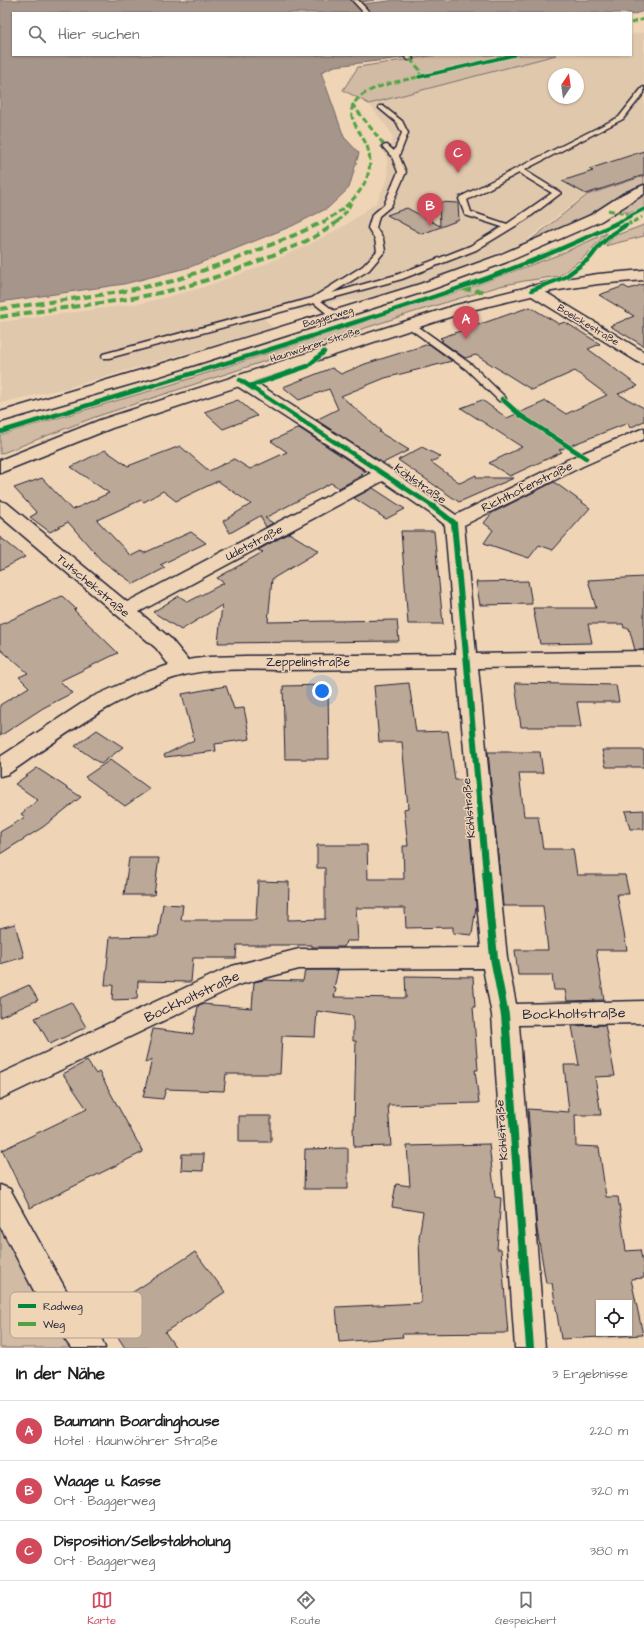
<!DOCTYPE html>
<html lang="de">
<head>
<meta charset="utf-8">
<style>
	body { margin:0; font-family:"Architects Daughter",sans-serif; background:#f6f6f6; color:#202124 }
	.controls { position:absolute; right:12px; bottom:12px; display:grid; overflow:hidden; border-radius:0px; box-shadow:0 1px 3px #0004 }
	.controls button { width:36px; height:36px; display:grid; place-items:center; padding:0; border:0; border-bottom:1px solid #e0e0e0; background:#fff; color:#202124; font:20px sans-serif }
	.compass { position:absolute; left:548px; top:68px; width:36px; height:36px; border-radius:50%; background:#fff; box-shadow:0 1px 3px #0004; rotate:13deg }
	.you { position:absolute; left:322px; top:691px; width:14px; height:14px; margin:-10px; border:3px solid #fff; border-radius:50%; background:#1a73e8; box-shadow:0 0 0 6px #1a73e833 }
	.badge { display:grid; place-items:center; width:26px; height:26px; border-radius:50%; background:#d1495b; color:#fff; font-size:13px; font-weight:700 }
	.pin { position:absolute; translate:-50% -33px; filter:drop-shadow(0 1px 2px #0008) }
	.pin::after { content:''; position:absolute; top:21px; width:14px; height:12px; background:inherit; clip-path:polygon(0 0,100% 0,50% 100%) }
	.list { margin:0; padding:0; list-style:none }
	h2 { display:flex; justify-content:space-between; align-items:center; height:52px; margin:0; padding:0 16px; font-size:17px }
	h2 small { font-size:13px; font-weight:400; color:#757577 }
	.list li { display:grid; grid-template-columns:26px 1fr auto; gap:12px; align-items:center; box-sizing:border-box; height:60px; padding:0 16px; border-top:1px solid #e0e0e0 }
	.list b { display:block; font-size:15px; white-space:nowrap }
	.list p { margin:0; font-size:13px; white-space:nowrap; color:#757577 }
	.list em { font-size:13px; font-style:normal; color:#757577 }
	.icon { flex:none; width:22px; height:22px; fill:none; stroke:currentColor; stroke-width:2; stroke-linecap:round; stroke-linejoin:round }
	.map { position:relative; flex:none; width:644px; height:1348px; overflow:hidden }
	.search { position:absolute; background:#fff; box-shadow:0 1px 3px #0004; left:12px; right:12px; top:12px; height:44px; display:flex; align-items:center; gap:10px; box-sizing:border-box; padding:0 14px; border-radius:0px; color:#757577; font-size:15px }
	.sheet { height:232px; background:#fff }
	nav { display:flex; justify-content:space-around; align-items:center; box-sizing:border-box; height:56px; border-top:1px solid #e0e0e0; background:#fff; font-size:11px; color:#757577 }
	nav a { display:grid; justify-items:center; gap:2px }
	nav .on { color:#d1495b }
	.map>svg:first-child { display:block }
	.built { fill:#e0c8ad; fill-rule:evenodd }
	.green { fill:#d1bba4; stroke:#7a6e70 }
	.water { fill:#a6958a; stroke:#71676a }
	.building { fill:#bca897; stroke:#22223b; fill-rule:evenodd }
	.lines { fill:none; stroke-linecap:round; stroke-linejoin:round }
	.service-casing { stroke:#22223b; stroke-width:3 }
	.minor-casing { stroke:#22223b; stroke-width:3 }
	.tertiary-casing { stroke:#22223b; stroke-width:3 }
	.service { fill:#efd5b6; fill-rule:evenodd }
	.minor { fill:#efd5b6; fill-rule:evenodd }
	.tertiary { fill:#efd5b6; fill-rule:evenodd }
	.quiet-far1 { stroke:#50a245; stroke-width:3; stroke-dasharray:6 3; stroke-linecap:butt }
	.quiet { stroke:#50a245; stroke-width:4; stroke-dasharray:8 4; stroke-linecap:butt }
	.cycleway-far3-casing { stroke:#efd5b6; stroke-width:5 }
	.cycleway-far2-casing { stroke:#efd5b6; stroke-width:6 }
	.cycleway-far1-casing { stroke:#efd5b6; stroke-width:8 }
	.cycleway-casing { stroke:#efd5b6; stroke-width:10 }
	.cycleway-far3 { stroke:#00873e; stroke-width:3.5 }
	.cycleway-far2 { stroke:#00873e; stroke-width:4.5 }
	.cycleway-far1 { stroke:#00873e; stroke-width:6 }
	.cycleway { stroke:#00873e; stroke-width:8 }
	.labels { text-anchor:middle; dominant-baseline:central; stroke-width:3; stroke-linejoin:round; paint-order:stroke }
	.far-street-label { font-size:10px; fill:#22223b; stroke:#efd5b6 }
	.street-label { font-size:12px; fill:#22223b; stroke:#efd5b6 }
	.near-street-label { font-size:14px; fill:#22223b; stroke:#efd5b6 }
	.key { fill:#efd5b6; stroke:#b29f91; stroke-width:1 }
	.key-label { font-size:11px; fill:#22223b }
</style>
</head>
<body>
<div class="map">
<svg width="644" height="1348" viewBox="0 0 644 1348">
	<rect width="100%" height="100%" fill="#efd5b6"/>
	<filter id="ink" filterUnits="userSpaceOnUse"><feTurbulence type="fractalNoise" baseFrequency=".025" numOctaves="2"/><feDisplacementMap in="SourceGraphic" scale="8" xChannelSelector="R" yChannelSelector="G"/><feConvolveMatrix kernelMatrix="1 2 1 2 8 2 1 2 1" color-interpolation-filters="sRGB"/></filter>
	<g filter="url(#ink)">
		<path class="built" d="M644 32V175L586 194 523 243 420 284 358 300 337 301 305 311 292 309 263 317 273 328 66 388 0 403V322L143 303 198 289 254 269 310 244 344 226 376 203 388 178 387 158 381 146H391L393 138 388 128 369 104 556 55H631V35ZM554 74H578V98H554Z"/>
		<g class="green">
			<path d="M437 55H556L369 104 343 90 358 67Z"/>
			<path d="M644 176V184L626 191 588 215 557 230 527 243 587 195Z"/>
			<path d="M644 193V212H623L620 210 621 207Z"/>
			<path d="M644 225V236L605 246 614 236Z"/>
			<path d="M607 233 583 258 559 276 524 281 500 286 411 313 95 417 0 454V435L170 385 463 290 558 255Z"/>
			<path d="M0 1224 73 1348H0Z"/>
		</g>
		<path class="water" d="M0 0H375L361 2 363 4 396 0H644V11L631 15V13H13V55H427L335 66 321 72 344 137 359 153 349 188 328 208 292 226 190 267 124 284 0 302Z"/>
		<g class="building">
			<path d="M644 151V175L586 194 562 181 593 171 589 169Z"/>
			<path d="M439 202 458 203 459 220 422 234 387 215 407 208 440 226Z"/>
			<path d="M644 284V346L610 326 634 316 599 295 624 286 629 289Z"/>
			<path d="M530 307 559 324 565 322 600 344 588 349 638 386 618 394 644 408V421L630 428 628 423 559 450 562 452 510 476 489 463 522 447 461 408 482 400 507 418 546 401 566 414 607 395 575 371 532 390 476 355 465 358 441 341 443 340 440 338Z"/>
			<path d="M429 344 452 361 385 378 341 396 381 431 379 432 409 450 383 463 316 420 338 409 329 389 299 400 283 387 332 368 341 374 365 364Z"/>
			<path d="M238 400 257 416 223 429 204 412Z"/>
			<path d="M299 428 366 472 361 474 363 475 339 488 331 483 265 518 273 523 266 527 260 516 230 533 223 521 251 504 218 481 176 501 163 491 144 502 141 500 97 520 131 556 141 551 144 553 191 532 206 543 160 565 165 568 134 584 101 560 68 522 50 532 30 517 37 513 14 488 42 478 72 510 109 493 71 467 105 450 128 466 180 446 209 471 234 459 250 469 287 452 271 441Z"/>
			<path d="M422 447 441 457 431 462 460 483 476 475 477 478H514L459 502 398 460Z"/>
			<path d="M554 482 590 508 553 550 539 545 529 558 484 543 493 530 484 523 492 513Z"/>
			<path d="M373 488 405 509 386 519 354 498Z"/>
			<path d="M401 531H434L443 624H408Z"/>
			<path d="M289 533 319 551 272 579 268 622 397 620 399 641 218 643 222 605 181 630 153 612 179 596 188 602 224 583 217 578 263 552 258 550Z"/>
			<path d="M0 537 25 557 0 570Z"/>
			<path d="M644 577V650H635L629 628H624L623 624H588L592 643 540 644 533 608H596L588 580Z"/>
			<path d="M528 581 532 604 480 605 476 582Z"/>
			<path d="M62 596 76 609 74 610 118 653 60 681 72 693 43 708 0 736V705L29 687 19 677 28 673 0 649V625Z"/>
			<path d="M409 683 416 732 448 731 455 780H465L476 906 472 935 453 933V927L406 928 405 908H356L358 941H346L344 947H312V945H237L236 958H193L191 982 138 981 137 999 112 1000 113 985H105L110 937 158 936 163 904 183 905 181 920H256L258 881 289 882 288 920 325 919V868H317V845H367L368 879H404L403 846H408L404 809 408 808 402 742H379L374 686Z"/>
			<path d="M515 683 616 685 619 702H577L581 727H521Z"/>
			<path d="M328 685 329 759H285L283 686Z"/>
			<path d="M226 686 234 709 244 708 250 739 215 744 216 751 165 757 164 755 194 740 182 694Z"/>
			<path d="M97 730 123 747 101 764 75 746Z"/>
			<path d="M602 750H644V767H606Z"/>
			<path d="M488 752H540L543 773H519L524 816H538L543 849H573L577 875H625L629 894H617L627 950H596L604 1000 567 1001 565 990H554L552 975H518L515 950H548L543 906H503Z"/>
			<path d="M110 760 150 789 125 806 85 777Z"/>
			<path d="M37 768 81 797 43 827 0 854V832L25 817 21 814 38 800 15 784Z"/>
			<path d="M644 810V829H630L625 811Z"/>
			<path d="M129 858H159L154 895H124Z"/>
			<path d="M15 924 24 957 0 964V928Z"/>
			<path d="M305 970H338L334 988 336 989 334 997 406 998 405 976 473 977 475 1007H473L478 1070H475L479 1103 388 1105 391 1146 354 1147 353 1128H354L356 1041H353V1016L317 1011 315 1037 282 1036 280 1074H226L224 1091 166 1089 163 1099 143 1097 152 1059 145 1063 153 1029 193 1034 198 1006 201 1004 252 1008 254 982 264 980 303 981Z"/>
			<path d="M29 985 38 1000 0 1017V998Z"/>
			<path d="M71 1002 86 1027 50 1044 35 1018Z"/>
			<path d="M605 1025 615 1076 595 1077 601 1115H575L576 1146 599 1147 606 1197H618L626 1251 640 1250 644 1267V1278L631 1279 643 1335 561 1339 552 1283H546L537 1229 528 1109 569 1112 564 1065H579L572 1026ZM599 1303H629V1333H599Z"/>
			<path d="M87 1061 96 1074 99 1072 143 1152 30 1208 2 1150 87 1109 63 1074Z"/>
			<rect x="239" y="1116" width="32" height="26"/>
			<path d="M489 1144 495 1197 501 1198 497 1249H501L508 1333 402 1334 403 1337 339 1342 336 1307 421 1303 419 1237 423 1212 392 1207 396 1184 410 1186 407 1146Z"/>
			<path d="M348 1148V1189H304L305 1149Z"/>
			<path d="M182 1154H204L203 1171 181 1170Z"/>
			<path d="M195 1252 225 1292 165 1332 176 1348H125L102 1312Z"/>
		</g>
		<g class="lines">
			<defs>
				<g id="service">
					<path d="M352 0H358L370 13H364Z"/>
					<path d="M403 55H410L413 59 408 60Z"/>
					<path d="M644 87V93L623 119 524 170 561 193 527 219 476 250 402 279 321 301 337 313 338 315 337 317H331L314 303 109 358H103L102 356 103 354 312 298 363 266 377 251 375 239 368 228 372 215 384 205 398 172 392 157 382 146 387 145 394 151 402 133 397 123 379 108V106H383L402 121 408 133 399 156 406 172 391 206 379 216 376 228 383 239 385 251 369 270 332 293 396 275 470 246 502 227 465 215 459 199 460 197 619 117 642 88ZM519 173 552 193 507 224 471 212 467 200Z"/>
					<path d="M406 322H412L472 365 505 397 506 399 505 401H499L466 369 406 326 405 324Z"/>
				</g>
				<g id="minor">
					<path d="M644 185V194L601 221 507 262 430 290 163 375 0 422V412L151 367 420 284 497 256 591 215 623 194Z"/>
					<path d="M532 285 537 287 644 352V364L638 362 527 293 524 290 527 287Z"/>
					<path d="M240 375 246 376 390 469 456 515 571 458 644 428V439L583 466 464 525 476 654 644 651V665L478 668 507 958 516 1004 644 1001V1023L519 1025 545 1348H515L492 1015 483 968 299 969 238 985 0 1099V1074L232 966 299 949 481 948 457 668C399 669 342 669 284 670 252 670 216 667 184 675 120 692 62 737 8 774L0 776V757L90 698 148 672 169 665 156 648 0 516V501L7 503 127 602 371 473 234 384 232 380 234 376ZM383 481 430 513 445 525 456 654 245 656 209 657 188 660 170 638 139 612Z"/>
					<path d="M0 1185 10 1189 66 1290 101 1337 105 1348H71L44 1310 0 1226Z"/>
				</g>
				<path id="tertiary" d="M644 270V280L598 284 552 291 468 311 112 428 0 473V460L100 420 456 305 552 281 598 274Z"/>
			</defs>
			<use href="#service" class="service-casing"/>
			<use href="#minor" class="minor-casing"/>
			<use href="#tertiary" class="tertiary-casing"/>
			<use href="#service" class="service"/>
			<use href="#minor" class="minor"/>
			<use href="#tertiary" class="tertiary"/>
			<g class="quiet-far1">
				<path d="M631 23 644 19"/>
				<path d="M410 59 421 71 419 77"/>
				<path d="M352 104 385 146"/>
				<path d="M608 210 630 215"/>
				<path d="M323 222C350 207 379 180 367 146 362 133 344 116 355 102 366 86 405 80 423 76"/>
				<path d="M337 222 346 212 351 203"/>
				<path d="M633 222 642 217"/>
			</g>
			<g class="quiet">
				<path d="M624 226 635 221"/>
				<path d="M463 289 486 292"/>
				<path d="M0 309 120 292 173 281 244 256 297 234 325 221"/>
				<path d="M0 317C48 309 96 305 144 296 187 288 228 274 268 257 293 247 318 238 338 221"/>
			</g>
			<defs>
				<g id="cycleway-far3">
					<path d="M419 77 514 55"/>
					<path d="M619 222 644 209"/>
				</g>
				<g id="cycleway-far2">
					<path d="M532 290 565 277 590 258 600 245 612 234 626 225"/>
					<path d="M240 380 434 507"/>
					<path d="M250 386 308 366 324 352"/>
					<path d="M502 399 520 415 586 458"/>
					<path d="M0 432C118 396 236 361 353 323 445 294 535 264 621 221"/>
				</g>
				<path id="cycleway-far1" d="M432 506 454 523 486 874"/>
				<path id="cycleway" d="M486 873 494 958 505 1015 530 1348"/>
			</defs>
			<use href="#cycleway-far3" class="cycleway-far3-casing"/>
			<use href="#cycleway-far2" class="cycleway-far2-casing"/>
			<use href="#cycleway-far1" class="cycleway-far1-casing"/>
			<use href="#cycleway" class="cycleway-casing"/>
			<use href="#cycleway-far3" class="cycleway-far3"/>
			<use href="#cycleway-far2" class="cycleway-far2"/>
			<use href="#cycleway-far1" class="cycleway-far1"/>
			<use href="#cycleway" class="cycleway"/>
		</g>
	</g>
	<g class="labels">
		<g class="far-street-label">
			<text transform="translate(328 317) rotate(-17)">Baggerweg</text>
			<text transform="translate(588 325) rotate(31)">Boelckestraße</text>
			<text transform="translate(315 345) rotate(-18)">Haunwöhrer Straße</text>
		</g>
		<g class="street-label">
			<text transform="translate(420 484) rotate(35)">Köhlstraße</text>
			<text transform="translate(527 487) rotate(-26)">Richthofenstraße</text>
			<text transform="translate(254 543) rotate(-28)">Udetstraße</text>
			<text transform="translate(93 586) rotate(40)">Tutschekstraße</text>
			<text x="308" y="662">Zeppelinstraße</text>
			<text transform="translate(469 808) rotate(-95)">Köhlstraße</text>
			<text transform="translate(502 1130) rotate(-94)">Köhlstraße</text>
		</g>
		<g class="near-street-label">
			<text transform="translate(192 997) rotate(-25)">Bockholtstraße</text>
			<text transform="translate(574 1014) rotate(-1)">Bockholtstraße</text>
		</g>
	</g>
	<rect x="10" y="1292" width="132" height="46" rx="6" class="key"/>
	<rect x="18" y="1304" width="18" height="4" fill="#00873e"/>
	<rect x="18" y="1322" width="18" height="4" fill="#50a245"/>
	<g class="key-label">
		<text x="43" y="1310">Radweg</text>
		<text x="43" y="1328">Weg</text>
	</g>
</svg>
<div class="controls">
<button><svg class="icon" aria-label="locate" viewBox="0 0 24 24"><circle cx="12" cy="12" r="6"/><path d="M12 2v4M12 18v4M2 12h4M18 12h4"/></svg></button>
</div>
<svg class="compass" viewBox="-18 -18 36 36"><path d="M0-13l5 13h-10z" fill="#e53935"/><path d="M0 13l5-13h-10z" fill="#757577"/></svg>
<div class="you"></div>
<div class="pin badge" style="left:466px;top:339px">A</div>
<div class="pin badge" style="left:430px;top:226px">B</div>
<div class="pin badge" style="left:458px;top:173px">C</div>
<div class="search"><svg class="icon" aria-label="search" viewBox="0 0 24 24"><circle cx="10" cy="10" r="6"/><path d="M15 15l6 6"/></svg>Hier suchen</div>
</div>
<section class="sheet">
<h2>In der Nähe<small>3 Ergebnisse</small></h2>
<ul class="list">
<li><span class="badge">A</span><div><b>Baumann Boardinghouse</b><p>Hotel · Haunwöhrer Straße</p></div><em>220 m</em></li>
<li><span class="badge">B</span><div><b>Waage u. Kasse</b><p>Ort · Baggerweg</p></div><em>320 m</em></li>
<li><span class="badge">C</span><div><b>Disposition/Selbstabholung</b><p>Ort · Baggerweg</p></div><em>380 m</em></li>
</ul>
</section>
<nav>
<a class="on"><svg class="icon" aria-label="map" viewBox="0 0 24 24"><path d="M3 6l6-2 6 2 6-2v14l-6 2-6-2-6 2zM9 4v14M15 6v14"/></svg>Karte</a>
<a><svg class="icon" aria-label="directions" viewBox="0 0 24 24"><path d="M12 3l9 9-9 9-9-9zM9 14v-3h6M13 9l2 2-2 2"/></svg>Route</a>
<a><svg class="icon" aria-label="saved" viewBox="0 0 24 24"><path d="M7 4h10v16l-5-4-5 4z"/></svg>Gespeichert</a>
</nav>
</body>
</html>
